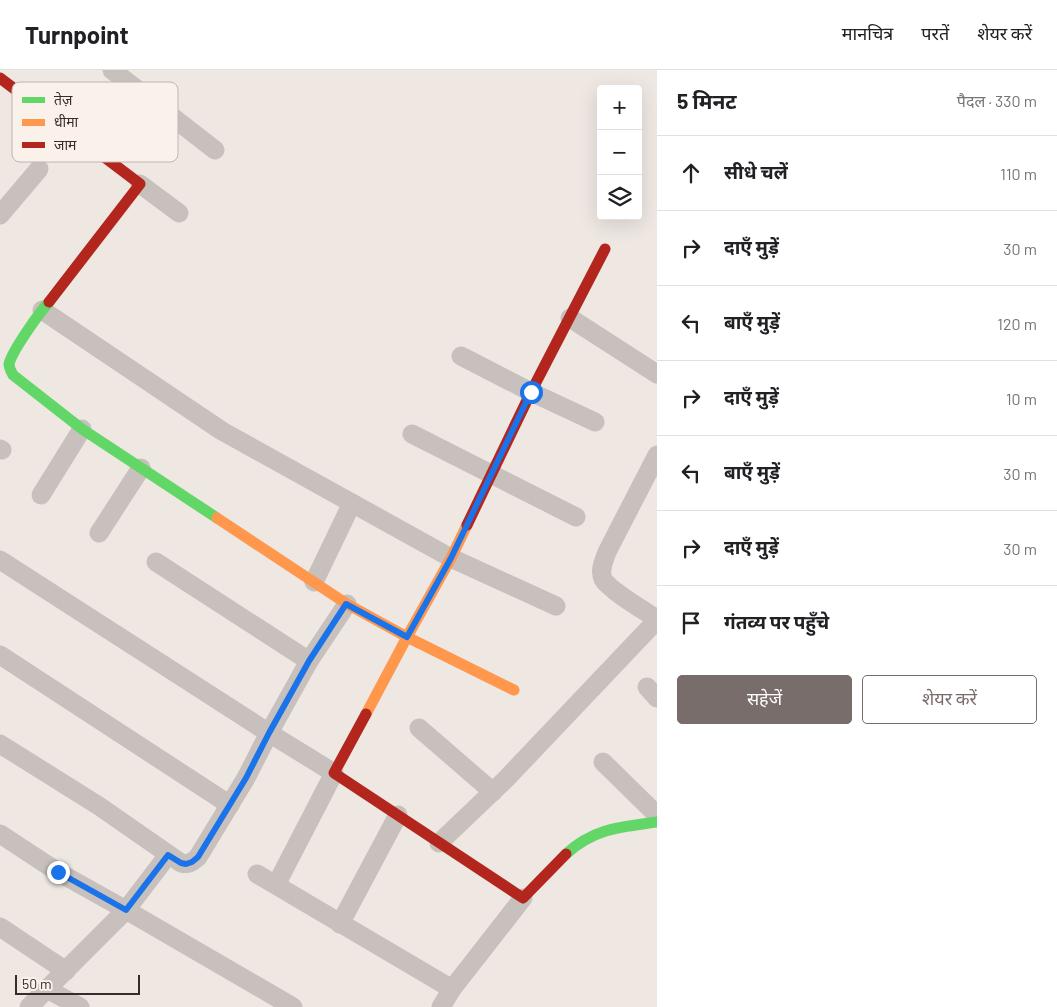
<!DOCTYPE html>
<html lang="hi">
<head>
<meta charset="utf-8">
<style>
	body { margin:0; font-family:Barlow,"Noto Sans Devanagari",sans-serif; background:#f6f6f6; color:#202124 }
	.controls { position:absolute; right:15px; top:15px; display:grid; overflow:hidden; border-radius:5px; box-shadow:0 5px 20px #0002 }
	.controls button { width:45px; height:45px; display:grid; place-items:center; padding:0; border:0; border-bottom:1px solid #e0e0e0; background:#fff; color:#202124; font:25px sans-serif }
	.scale { position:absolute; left:15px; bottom:12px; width:125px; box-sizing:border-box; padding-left:5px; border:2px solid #382c29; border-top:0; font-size:14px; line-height:18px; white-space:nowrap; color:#382c29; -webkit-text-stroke:4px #faf1ea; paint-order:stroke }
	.stop { position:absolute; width:15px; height:15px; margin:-11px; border:4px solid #1a73e8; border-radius:50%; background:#fff }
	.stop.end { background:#1a73e8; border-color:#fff; box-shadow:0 1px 5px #0008 }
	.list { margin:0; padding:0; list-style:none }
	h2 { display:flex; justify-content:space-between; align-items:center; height:65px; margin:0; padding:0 20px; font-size:21px }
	h2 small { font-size:16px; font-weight:400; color:#757577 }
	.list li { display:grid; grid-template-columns:32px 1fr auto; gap:15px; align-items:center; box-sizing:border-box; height:75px; padding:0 20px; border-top:1px solid #e0e0e0 }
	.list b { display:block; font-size:19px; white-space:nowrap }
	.list em { font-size:16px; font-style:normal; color:#757577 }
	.actions { display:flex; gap:10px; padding:15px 20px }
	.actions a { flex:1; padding:11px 0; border:1px solid #786d6a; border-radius:5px; text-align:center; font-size:18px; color:#786d6a }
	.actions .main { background:#786d6a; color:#fff }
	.icon { flex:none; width:28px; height:28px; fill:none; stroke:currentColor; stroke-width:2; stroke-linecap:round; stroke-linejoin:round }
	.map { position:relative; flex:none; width:657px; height:937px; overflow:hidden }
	header { display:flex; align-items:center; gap:30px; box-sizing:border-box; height:70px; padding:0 25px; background:#fff; border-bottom:1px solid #e0e0e0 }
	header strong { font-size:24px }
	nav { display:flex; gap:28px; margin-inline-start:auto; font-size:18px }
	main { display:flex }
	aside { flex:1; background:#fff }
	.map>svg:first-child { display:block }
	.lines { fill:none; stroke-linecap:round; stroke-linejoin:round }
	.street { stroke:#c7c0bc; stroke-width:19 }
	.fast { stroke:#63d668; stroke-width:11 }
	.slow { stroke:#ff974d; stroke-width:11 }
	.jam { stroke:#b3261e; stroke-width:11 }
	.route { stroke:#1a73e8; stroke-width:6 }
	.key { fill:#faf1ea; stroke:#c0b6b0; stroke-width:1 }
	.key-label { font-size:14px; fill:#382c29 }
</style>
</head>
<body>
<header>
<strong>Turnpoint</strong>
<nav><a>मानचित्र</a><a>परतें</a><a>शेयर करें</a></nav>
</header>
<main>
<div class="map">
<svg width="657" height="937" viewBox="0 0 657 937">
	<rect width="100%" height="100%" fill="#eee7e2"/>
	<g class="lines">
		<g class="street">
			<path d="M112 0 215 80"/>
			<path d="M140 114 179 143"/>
			<path d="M0 145 39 99"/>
			<path d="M42 240 222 361 451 488 556 536"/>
			<path d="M570 248 657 304"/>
			<path d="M461 286 531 322 595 352"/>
			<path d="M412 364 576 447"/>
			<path d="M0 379 2 380"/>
			<path d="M657 385 607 482C604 491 599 500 603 509 609 520 645 541 657 549"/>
			<path d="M41 425 82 359"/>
			<path d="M99 463 141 398"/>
			<path d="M0 490 269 663 334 703 276 815"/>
			<path d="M156 492 309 591"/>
			<path d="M314 512 352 433"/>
			<path d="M0 585 230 735"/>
			<path d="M647 617 657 628"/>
			<path d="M419 658 493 722"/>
			<path d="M0 674 99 736 181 793C189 795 192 792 198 787L246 708 269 663 309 591 347 534"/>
			<path d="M603 692 657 745"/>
			<path d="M0 764 58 802 126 840 293 937"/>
			<path d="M439 773 506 709 657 550"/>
			<path d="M257 804 452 919"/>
			<path d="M340 854 398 745"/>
			<path d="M0 857 66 901"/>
			<path d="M47 919 80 937"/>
			<path d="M29 937 126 840 168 785"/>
			<path d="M441 937 452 919 523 828"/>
		</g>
		<g class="fast">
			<path d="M49 232C39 243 12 281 9 294 9 298 11 301 13 305L82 359 217 448"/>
			<path d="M566 784C594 758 621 757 657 752"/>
		</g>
		<g class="slow">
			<path d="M217 448 347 534 407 567 366 644"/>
			<path d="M467 455 451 488 407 567 514 620"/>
		</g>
		<g class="jam">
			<path d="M0 8 140 114 49 232"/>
			<path d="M467 455 531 322 605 179"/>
			<path d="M366 644 334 703 523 828 566 784"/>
		</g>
	</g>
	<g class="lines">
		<path class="route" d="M58 802 126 840 168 785 181 793 186 794 192 792 198 787 246 708 269 663 309 591 346 534 407 567 451 488 531 322"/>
	</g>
	<rect x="12" y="12" width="166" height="80" rx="8" class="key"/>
	<rect x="22" y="27" width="23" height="6" fill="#63d668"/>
	<rect x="22" y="49" width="23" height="7" fill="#ff974d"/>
	<rect x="22" y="72" width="23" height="6" fill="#b3261e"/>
	<g class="key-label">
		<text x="54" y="35">तेज़</text>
		<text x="54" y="57">धीमा</text>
		<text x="54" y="80">जाम</text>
	</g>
</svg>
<div class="controls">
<button>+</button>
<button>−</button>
<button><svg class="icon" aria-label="layers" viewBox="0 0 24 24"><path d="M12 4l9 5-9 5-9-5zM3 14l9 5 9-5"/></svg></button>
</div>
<div class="scale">50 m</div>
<div class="stop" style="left:531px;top:322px"></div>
<div class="stop end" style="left:58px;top:802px"></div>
</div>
<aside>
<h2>5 मिनट<small>पैदल · 330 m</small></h2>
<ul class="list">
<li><svg class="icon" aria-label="ahead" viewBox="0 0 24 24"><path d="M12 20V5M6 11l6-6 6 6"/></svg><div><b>सीधे चलें</b></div><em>110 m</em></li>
<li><svg class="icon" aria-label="right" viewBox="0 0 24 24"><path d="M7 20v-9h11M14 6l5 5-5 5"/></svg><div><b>दाएँ मुड़ें</b></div><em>30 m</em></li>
<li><svg class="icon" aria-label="left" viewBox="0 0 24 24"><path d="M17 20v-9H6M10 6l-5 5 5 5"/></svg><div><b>बाएँ मुड़ें</b></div><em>120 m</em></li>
<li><svg class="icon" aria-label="right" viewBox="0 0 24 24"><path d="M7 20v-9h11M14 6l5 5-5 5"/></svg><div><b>दाएँ मुड़ें</b></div><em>10 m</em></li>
<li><svg class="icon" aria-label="left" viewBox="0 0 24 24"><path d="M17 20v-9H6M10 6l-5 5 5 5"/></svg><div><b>बाएँ मुड़ें</b></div><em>30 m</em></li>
<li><svg class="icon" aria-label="right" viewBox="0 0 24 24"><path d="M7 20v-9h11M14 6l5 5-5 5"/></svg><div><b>दाएँ मुड़ें</b></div><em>30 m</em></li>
<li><svg class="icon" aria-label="arrive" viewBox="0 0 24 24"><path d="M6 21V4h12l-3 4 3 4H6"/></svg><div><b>गंतव्य पर पहुँचे</b></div></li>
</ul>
<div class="actions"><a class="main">सहेजें</a><a>शेयर करें</a></div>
</aside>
</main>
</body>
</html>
